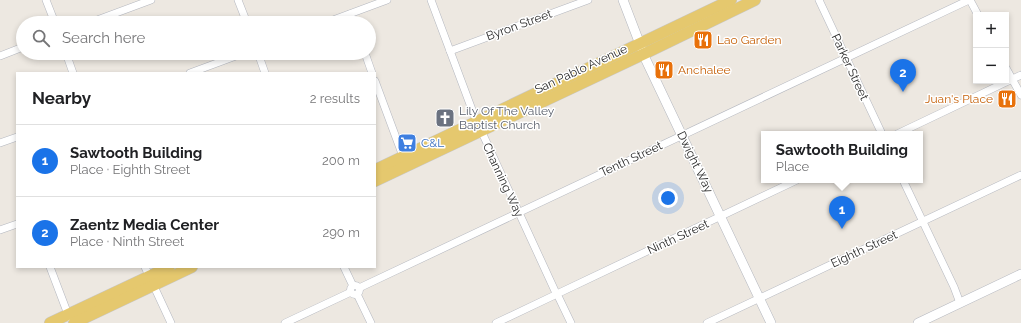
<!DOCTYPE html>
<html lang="en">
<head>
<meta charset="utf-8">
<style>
	body { margin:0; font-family:Raleway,sans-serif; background:#f6f6f6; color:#202124 }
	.controls { position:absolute; right:12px; top:12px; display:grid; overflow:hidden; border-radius:0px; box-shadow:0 2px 6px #0003 }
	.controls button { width:36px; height:36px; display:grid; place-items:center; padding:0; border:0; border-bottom:1px solid #e0e0e0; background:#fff; color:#202124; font:20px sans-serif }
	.you { position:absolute; left:668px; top:198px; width:14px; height:14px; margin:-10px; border:3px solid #fff; border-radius:50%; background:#1a73e8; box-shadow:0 0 0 6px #1a73e833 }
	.badge { display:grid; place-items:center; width:26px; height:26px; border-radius:50%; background:#1a73e8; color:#fff; font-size:13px; font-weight:700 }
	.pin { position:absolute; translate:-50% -33px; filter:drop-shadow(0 1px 2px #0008) }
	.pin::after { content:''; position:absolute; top:21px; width:14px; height:12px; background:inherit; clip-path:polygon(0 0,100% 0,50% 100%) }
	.popup { position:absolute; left:761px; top:131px; width:162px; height:52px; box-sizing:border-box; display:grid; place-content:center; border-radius:0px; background:#fff; filter:drop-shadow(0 1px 3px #0005); font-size:13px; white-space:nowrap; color:#757577 }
	.popup b { font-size:15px; color:#202124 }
	.popup::after { content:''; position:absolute; left:50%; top:100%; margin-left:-8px; border:8px solid transparent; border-top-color:#fff }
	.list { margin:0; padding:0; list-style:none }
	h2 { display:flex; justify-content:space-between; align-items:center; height:52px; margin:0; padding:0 16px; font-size:17px }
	h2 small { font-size:13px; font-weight:400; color:#757577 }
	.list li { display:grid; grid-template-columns:26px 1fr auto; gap:12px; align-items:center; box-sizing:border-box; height:72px; padding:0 16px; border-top:1px solid #e0e0e0 }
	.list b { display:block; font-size:15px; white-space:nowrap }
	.list p { margin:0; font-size:13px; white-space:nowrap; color:#757577 }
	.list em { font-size:13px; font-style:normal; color:#757577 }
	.icon { flex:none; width:22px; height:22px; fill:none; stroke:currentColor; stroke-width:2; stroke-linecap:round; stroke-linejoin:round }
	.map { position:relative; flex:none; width:1021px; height:323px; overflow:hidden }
	.search { position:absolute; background:#fff; box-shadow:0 2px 6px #0003; left:16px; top:16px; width:360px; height:44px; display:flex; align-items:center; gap:10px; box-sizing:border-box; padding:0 14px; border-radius:22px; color:#757577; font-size:15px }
	.panel { position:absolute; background:#fff; box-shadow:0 2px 6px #0003; left:16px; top:72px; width:360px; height:196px; border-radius:0px }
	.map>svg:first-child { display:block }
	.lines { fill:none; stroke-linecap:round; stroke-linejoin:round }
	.minor-casing { stroke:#b4b7bf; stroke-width:8 }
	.tertiary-casing { stroke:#b4b7bf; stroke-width:10 }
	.primary-casing { stroke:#c8c8c8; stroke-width:12 }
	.minor { stroke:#fff; stroke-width:7 }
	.tertiary { stroke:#fff; stroke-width:9 }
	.primary { stroke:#e5c86e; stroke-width:11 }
	.labels { text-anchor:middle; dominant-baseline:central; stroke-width:3; stroke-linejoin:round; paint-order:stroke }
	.street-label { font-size:12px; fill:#2d2d2d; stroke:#fff }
	.food-label { font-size:12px; fill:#c56008; stroke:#fff; text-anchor:start }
	.worship-label { font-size:12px; fill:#5b616d; stroke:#fff; text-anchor:start }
	.shop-label { font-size:12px; fill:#366cbe; stroke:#fff; text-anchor:start }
</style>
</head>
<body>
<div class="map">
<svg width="1021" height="323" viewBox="0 0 1021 323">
	<rect width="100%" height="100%" fill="#ede8e1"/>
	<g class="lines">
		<defs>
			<g id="minor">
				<path d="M46 0 55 23"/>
				<path d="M238 0 247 23"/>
				<path d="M431 0 474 115 555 291"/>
				<path d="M819 0 882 134"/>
				<path d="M970 0 978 15"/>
				<path d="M350 14 353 23"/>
				<path d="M89 23 151 0"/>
				<path d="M325 23 387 0"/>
				<path d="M450 51 588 0"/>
				<path d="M66 53 73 73"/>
				<path d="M258 53 265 73"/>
				<path d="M365 53 372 73"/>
				<path d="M0 56 23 47"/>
				<path d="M1006 68 1021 95"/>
				<path d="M190 73 244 53"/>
				<path d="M375 81 404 159"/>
				<path d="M897 134 1021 75"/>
				<path d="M0 143 17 137"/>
				<path d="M903 180 954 287 960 303"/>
				<path d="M0 230 17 224"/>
				<path d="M50 267 69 317"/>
				<path d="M145 267 171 323"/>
				<path d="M344 267 353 286"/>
				<circle cx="355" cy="290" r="4.5"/>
				<path d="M359 288 969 0"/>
				<path d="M559 293 797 180"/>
				<path d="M357 294 371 323"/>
				<path d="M559 298 571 323"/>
				<path d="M285 323 351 292"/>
				<path d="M496 323 555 295"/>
				<path d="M707 323 1021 175"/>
			</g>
			<g id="tertiary">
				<path d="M623 0 646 60 771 323"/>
				<path d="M918 323 1021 274"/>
			</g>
			<g id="primary">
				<path d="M375 170 731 0"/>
				<path d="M375 181 650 51 755 0"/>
				<path d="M50 323 169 267"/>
				<path d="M74 323 192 267"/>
			</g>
		</defs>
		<use href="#minor" class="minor-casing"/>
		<use href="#tertiary" class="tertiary-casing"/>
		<use href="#primary" class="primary-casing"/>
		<use href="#minor" class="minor"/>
		<use href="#tertiary" class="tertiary"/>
		<use href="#primary" class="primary"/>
	</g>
	<defs>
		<symbol id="restaurant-square" viewBox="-11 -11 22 22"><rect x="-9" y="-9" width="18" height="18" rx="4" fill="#e8710a" stroke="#fff"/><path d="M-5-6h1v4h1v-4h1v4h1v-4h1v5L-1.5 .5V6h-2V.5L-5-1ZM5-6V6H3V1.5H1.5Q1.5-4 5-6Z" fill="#fff"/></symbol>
		<symbol id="church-square" viewBox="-11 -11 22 22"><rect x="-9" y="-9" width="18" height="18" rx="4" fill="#6b7280" stroke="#fff"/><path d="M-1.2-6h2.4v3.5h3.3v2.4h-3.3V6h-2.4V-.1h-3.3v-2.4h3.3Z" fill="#fff"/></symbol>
		<symbol id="supermarket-square" viewBox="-11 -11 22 22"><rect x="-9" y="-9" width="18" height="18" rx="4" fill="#3f7fe0" stroke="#fff"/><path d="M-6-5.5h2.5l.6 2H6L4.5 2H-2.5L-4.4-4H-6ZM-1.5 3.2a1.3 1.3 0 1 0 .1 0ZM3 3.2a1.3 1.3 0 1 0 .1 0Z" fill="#fff"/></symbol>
	</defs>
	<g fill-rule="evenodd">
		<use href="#restaurant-square" x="692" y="29" width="22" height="22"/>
		<use href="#restaurant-square" x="653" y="59" width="22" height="22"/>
		<use href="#restaurant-square" x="996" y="88" width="22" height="22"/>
		<use href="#church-square" x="434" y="107" width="22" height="22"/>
		<use href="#supermarket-square" x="396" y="132" width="22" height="22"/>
	</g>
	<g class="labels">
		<g class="street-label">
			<text transform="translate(519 25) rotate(-20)">Byron Street</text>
			<text transform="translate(850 67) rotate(65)">Parker Street</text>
			<text transform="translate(581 69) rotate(-25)">San Pablo Avenue</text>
			<text transform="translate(631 159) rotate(-25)">Tenth Street</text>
			<text transform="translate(695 162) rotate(64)">Dwight Way</text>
			<text transform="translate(503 180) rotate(65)">Channing Way</text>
			<text transform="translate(678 237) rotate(-25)">Ninth Street</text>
			<text transform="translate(864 249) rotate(-25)">Eighth Street</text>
		</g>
		<g class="food-label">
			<text x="717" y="40">Lao Garden</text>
			<text x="678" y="70">Anchalee</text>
			<text x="993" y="99" text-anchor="end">Juan's Place</text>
		</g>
		<g class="worship-label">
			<text x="459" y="111">Lily Of The Valley<tspan x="459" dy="14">Baptist Church</tspan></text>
		</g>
		<g class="shop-label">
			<text x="421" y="143">C&amp;L</text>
		</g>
	</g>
</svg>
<div class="controls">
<button>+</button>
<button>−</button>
</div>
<div class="you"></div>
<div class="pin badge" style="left:842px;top:229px">1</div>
<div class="popup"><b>Sawtooth Building</b>Place</div>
<div class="pin badge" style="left:903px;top:92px">2</div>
<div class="search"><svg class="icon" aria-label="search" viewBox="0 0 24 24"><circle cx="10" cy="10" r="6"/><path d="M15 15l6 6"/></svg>Search here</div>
<section class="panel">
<h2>Nearby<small>2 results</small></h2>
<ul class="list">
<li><span class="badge">1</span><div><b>Sawtooth Building</b><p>Place · Eighth Street</p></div><em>200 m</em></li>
<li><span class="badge">2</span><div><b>Zaentz Media Center</b><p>Place · Ninth Street</p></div><em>290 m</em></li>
</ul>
</section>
</div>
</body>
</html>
